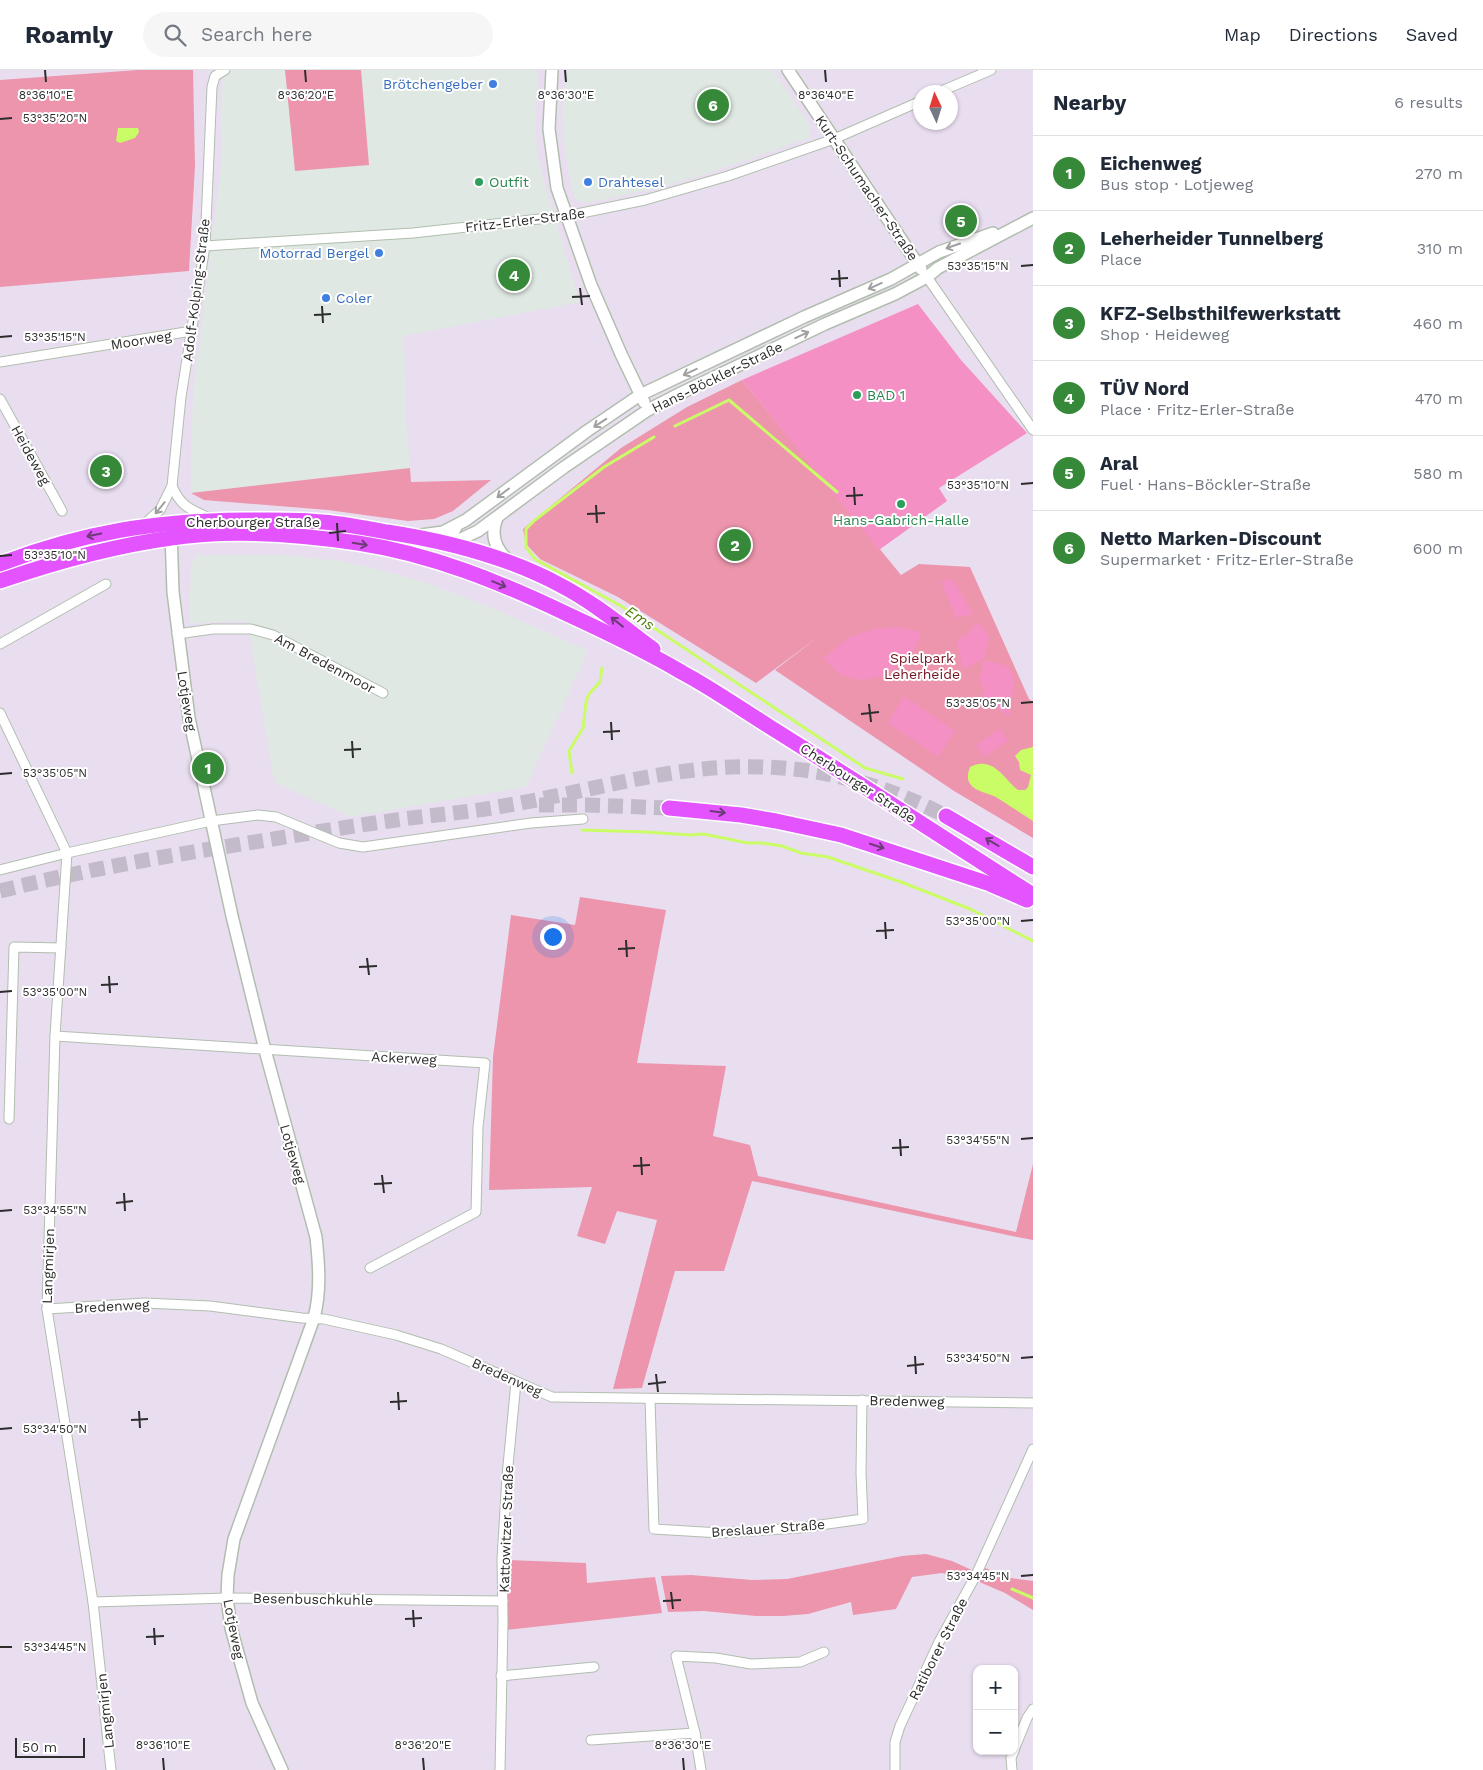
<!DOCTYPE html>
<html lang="en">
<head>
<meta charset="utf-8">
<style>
	body { margin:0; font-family:"Work Sans",sans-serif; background:#f6f6f7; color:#1f2937 }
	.controls { position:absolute; right:15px; bottom:15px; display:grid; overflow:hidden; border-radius:10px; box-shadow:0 1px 4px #0004 }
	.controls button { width:45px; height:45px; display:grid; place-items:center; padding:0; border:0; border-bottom:1px solid #e0e1e3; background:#fff; color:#1f2937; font:25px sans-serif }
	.compass { position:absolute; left:913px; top:15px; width:45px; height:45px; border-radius:50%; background:#fff; box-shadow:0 1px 4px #0004; rotate:356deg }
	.scale { position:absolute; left:15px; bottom:12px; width:70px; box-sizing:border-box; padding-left:5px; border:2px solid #2d2d2d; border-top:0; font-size:14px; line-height:18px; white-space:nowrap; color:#2d2d2d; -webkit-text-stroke:4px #fff; paint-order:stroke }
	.you { position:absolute; left:552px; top:866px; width:18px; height:18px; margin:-12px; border:4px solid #fff; border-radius:50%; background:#1a73e8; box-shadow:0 0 0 8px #1a73e833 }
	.badge { display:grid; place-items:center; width:32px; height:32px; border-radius:50%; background:#368939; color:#fff; font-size:16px; font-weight:700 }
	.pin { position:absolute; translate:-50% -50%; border:2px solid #fff; box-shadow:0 1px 5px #0006 }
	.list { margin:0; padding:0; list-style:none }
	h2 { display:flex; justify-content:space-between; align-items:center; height:65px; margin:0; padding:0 20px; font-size:21px }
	h2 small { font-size:16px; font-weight:400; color:#747a83 }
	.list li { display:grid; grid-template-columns:32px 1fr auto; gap:15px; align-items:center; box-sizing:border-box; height:75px; padding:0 20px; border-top:1px solid #e0e1e3 }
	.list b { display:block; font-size:19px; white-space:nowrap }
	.list p { margin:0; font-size:16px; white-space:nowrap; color:#747a83 }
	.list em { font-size:16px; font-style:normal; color:#747a83 }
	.icon { flex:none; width:28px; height:28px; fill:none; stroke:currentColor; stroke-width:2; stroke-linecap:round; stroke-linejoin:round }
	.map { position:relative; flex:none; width:1033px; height:1700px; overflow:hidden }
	header { display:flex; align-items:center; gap:30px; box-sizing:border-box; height:70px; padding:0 25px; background:#fff; border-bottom:1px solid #e0e1e3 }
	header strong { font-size:24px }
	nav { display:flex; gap:28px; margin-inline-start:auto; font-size:18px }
	.search { width:350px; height:45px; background:#f6f6f7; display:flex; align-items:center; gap:12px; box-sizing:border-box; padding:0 18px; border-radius:28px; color:#747a83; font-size:19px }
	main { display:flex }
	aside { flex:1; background:#fff }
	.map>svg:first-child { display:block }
	.industrial { fill:#dfe8e2 }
	.green { fill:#ec95ad }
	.pitch { fill:#f490c3 }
	.water { fill:#cafc67 }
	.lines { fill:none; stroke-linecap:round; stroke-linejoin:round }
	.stream { stroke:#cafc67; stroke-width:3 }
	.primary-tunnel { stroke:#c3bbc9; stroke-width:15; stroke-dasharray:15 8; stroke-linecap:butt }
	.minor-casing { stroke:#b1beae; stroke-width:11 }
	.tertiary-casing { stroke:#b1beae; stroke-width:14 }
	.primary-casing { stroke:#fff; stroke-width:18 }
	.minor { stroke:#fff; stroke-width:9 }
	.tertiary { stroke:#fff; stroke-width:11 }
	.primary { stroke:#e354ff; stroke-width:15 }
	.oneway { stroke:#a0a0a0 }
	.oneway2 { stroke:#6d3b76 }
	.ticks { fill:none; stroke:#2d2d2d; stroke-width:2 }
	.shop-dot { fill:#3f7fe0; stroke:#fff; stroke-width:2 }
	.leisure-dot { fill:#2e9e5b; stroke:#fff; stroke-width:2 }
	.labels { text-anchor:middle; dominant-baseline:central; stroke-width:4; stroke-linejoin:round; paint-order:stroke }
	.shop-label { font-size:14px; fill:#366cbe; stroke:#fff; text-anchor:end }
	.leisure-label { font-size:14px; fill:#27864d; stroke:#fff; text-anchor:start }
	.street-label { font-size:14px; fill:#2d2d2d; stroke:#fff }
	.park-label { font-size:14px; fill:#751220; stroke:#fff }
	.water-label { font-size:15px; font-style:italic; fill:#4c7f05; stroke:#fff }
	.ticks-label { font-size:12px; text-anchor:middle; fill:#2d2d2d; stroke:#fff; stroke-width:4; stroke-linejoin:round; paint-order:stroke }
</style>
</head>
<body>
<header>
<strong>Roamly</strong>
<div class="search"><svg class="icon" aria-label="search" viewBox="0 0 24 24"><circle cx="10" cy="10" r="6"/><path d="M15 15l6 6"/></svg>Search here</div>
<nav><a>Map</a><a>Directions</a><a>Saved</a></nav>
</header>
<main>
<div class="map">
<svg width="1033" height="1700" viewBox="0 0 1033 1700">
	<rect width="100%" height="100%" fill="#e9def0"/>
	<g class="industrial">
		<path d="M224 0H538L535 56 538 90 580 232 404 266 406 352 410 398 191 423V369L194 314 221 98V34Z"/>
		<path d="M567 0H773L810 55 809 68 700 106 646 121 585 133 578 131 574 127 565 83 562 41Z"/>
		<path d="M197 485H280L342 491 384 501 424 512 497 540 588 581 526 717 351 747 274 712 250 568 249 552 231 551 189 554 191 493Z"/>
	</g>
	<g class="green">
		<path d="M138 0H193L195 96 189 201 0 217V10Z"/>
		<path d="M285 0H361L369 95 295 101Z"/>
		<path d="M742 310 901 505 919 494 970 497 1029 629 1033 632V768L954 721 775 600 818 567 756 613 618 527 540 489 526 474 523 459 621 378 687 337Z"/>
		<path d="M410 398 411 412 491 410 453 441 434 449 408 451 328 440 204 430 191 423Z"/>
		<path d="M580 827 666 840 637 993 726 996 713 1066 750 1075 758 1106 1016 1162 1033 1094V1170L1017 1167 752 1111 724 1201H675L642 1318 613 1319 657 1150 617 1141 605 1174 577 1166 592 1117 489 1120 493 987 511 845 575 855Z"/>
		<path d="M926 1484 952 1491 974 1501 969 1509 942 1503 912 1507 896 1539 853 1545 851 1532 808 1544 783 1546H756L704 1541 668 1542 661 1506 691 1505 752 1510 787 1509 902 1486Z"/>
		<path d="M506 1490 586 1493 587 1513 655 1507 662 1543 506 1560Z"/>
		<path d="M985 1498 1011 1508 1033 1511V1540L1005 1523 977 1511Z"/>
	</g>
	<g class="pitch">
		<path d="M918 234 961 290 1027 363 939 418 947 431 879 480 742 310Z"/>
		<path d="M952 508 973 544 956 548 941 512Z"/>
		<path d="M975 554 981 555 989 567 985 588 963 600 957 570 969 563Z"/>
		<path d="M897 557 920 562C919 565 919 570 918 573 917 578 912 582 909 585 894 603 870 615 847 607 837 604 830 595 823 588L850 567 873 559Z"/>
		<path d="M985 590C992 595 1001 591 1008 597 1018 607 1014 620 1011 631 1009 637 1010 642 1010 648L981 625 984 621 979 608 983 599 982 593Z"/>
		<path d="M904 626 955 661 938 687 888 653Z"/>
		<path d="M999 659 1009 670 984 687 976 675Z"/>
	</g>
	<g class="water">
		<path d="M118 58H138L139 62 135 68 120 73 116 71Z"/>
		<path d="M1033 677V751L996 727C983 721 961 720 970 697 993 685 1004 709 1018 720H1025L1028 717 1031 705 1020 700 1019 692 1015 686 1021 680Z"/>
	</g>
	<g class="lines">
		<g class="stream">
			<path d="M675 356 729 330 837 422"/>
			<path d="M654 367 604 397 535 450 526 459V477L535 489 621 536 865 698 903 709"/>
			<path d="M572 703 569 681 583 658 586 632 589 624 600 612 602 598"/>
			<path d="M582 760 646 762 690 765 703 764 748 773H762L782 776 801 783 828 787 901 812 970 839 1033 871"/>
			<path d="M1012 1519 1033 1528"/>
		</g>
		<g class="primary-tunnel">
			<path d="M539 735H587L669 738"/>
			<path d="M0 821C88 799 177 784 267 770 310 763 353 756 396 750 430 745 464 743 497 737 587 723 674 693 765 697 829 699 889 717 946 746"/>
		</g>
		<defs>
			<g id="minor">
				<path d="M939 22 991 0"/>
				<path d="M205 176 413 163 567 146 645 130 728 106 834 69 921 31"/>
				<path d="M927 207 1033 360"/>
				<path d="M0 292 192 261"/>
				<path d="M0 329 62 441"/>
				<path d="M172 416C181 437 190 439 209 448"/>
				<path d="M142 456 160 440 172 416 181 327 205 176 212 17 215 6 225 0"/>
				<path d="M177 564 213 559H251L273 565 383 623"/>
				<path d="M0 574 106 514"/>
				<path d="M0 643 67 783 55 966 47 1239 93 1532 111 1700"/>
				<path d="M0 800 67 783 211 751 258 745 276 747 339 773 363 777 531 753 583 749"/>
				<path d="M55 966 485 993 478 1057 476 1142 370 1198"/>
				<path d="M9 1049 14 877 61 878"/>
				<path d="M47 1239 145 1233 210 1236 302 1248 324 1249 396 1265 441 1279 552 1327 1033 1333"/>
				<path d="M650 1329 654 1459 720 1463 799 1458 863 1449 861 1403 862 1330"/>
				<path d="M93 1532 227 1528 503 1531"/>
				<path d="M501 1606 594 1597"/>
				<path d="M591 1670 695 1663"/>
				<path d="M1014 1680 1027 1648 1033 1639"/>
				<path d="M500 1700 503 1552 502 1489 507 1406 516 1312"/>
				<path d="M701 1700 695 1663 676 1586 716 1588 751 1594 800 1592 824 1582"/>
				<path d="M895 1700V1672L900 1656 939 1572 976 1505 1033 1379"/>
				<path d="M1012 1700 1011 1688 1014 1681"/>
			</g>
			<g id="tertiary">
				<path d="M552 0 549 59 557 118 591 215 621 284 644 332"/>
				<path d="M788 0 921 199"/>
				<path d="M497 448C490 465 495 479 509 491"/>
				<path d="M456 457 450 468V474L478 461 563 398 648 340 681 323 825 254 895 224 927 207 938 198 1033 148"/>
				<path d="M171 462 173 522 189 648 232 846 265 980 316 1167C319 1195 321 1221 314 1248L234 1469 228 1505 227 1528 231 1558 252 1633 282 1700"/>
				<path d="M421 465 443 462 466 450 587 361 640 325 804 247 891 209 939 182 993 163"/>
			</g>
			<g id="primary">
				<path d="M0 494C84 462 154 451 244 450 270 450 297 449 323 452 345 454 366 458 387 462 446 471 506 486 560 515 593 532 622 556 653 579"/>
				<path d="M0 511C55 492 113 476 171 468 230 459 298 464 358 473 431 484 500 512 567 544 606 562 646 581 683 603 713 619 741 639 770 657 858 712 945 769 1033 825"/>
				<path d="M669 738 741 745 776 751 841 765 990 814 1027 830"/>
				<path d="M946 746 1033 797"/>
			</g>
		</defs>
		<use href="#minor" class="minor-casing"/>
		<use href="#tertiary" class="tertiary-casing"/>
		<use href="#primary" class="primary-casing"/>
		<use href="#minor" class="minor"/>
		<use href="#tertiary" class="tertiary"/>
		<use href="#primary" class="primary"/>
	</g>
	<defs><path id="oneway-shaft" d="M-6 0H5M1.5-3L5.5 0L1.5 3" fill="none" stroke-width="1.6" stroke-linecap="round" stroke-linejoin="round" transform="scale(1.25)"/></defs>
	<g class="oneway">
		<use href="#oneway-shaft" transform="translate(953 176) rotate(161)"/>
		<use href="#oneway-shaft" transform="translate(875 216) rotate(156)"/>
		<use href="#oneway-shaft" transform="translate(802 265) rotate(-25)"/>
		<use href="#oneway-shaft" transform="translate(690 302) rotate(155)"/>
		<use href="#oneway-shaft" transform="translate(600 353) rotate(147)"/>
		<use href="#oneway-shaft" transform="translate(503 423) rotate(143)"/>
		<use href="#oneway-shaft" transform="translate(160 438) rotate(129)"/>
	</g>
	<g class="oneway2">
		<use href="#oneway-shaft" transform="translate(94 465) rotate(168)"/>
		<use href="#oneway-shaft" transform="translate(360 474) rotate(10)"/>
		<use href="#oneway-shaft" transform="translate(499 514) rotate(22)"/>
		<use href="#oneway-shaft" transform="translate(617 552) rotate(-142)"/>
		<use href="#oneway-shaft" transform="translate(718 742) rotate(7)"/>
		<use href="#oneway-shaft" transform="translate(992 772) rotate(-149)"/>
		<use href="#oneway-shaft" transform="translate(877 776) rotate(18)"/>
	</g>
	<path class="ticks" d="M45 0 46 12M305 0 306 12M565 0 566 12M825 0 826 12M0 49 12 48M1021 196 1033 195M839 200 840 217M831 209 848 208M580 218 582 235M572 227 590 226M322 236 323 253M314 245 331 244M0 267 12 266M1021 414 1033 413M854 417 855 435M846 426 863 425M596 435 597 453M587 444 605 443M337 453 338 471M329 463 346 461M0 486 12 485M1021 633 1033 632M869 634 871 652M861 644 879 642M611 652 612 670M603 662 620 661M352 671 353 688M344 680 361 679M0 704 12 703M1021 851 1033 850M885 852 886 869M876 861 894 860M626 870 627 887M618 879 635 878M367 888 369 905M359 897 377 896M109 906 110 923M101 915 118 914M0 922 12 921M900 1069 901 1086M1021 1069 1033 1068M892 1078 909 1077M641 1087 642 1105M633 1096 650 1095M382 1105 384 1123M374 1114 392 1113M124 1123 125 1141M116 1133 133 1131M0 1141 12 1140M915 1286 916 1304M1021 1288 1033 1287M907 1296 924 1294M656 1304 658 1322M648 1314 666 1312M398 1322 399 1340M390 1332 407 1331M139 1341 140 1358M131 1350 148 1349M0 1359 12 1358M1021 1506 1033 1505M671 1522 673 1539M663 1531 681 1530M413 1540 414 1557M405 1549 422 1548M154 1558 155 1575M146 1567 164 1566M0 1577H12M163 1688 164 1700M423 1688 424 1700M683 1688 684 1700"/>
	<g class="shop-dot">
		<circle cx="493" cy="14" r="5"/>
		<circle cx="588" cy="112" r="5"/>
		<circle cx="379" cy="183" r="5"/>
		<circle cx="326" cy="228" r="5"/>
	</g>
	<g class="leisure-dot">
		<circle cx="479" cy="112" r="5"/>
		<circle cx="857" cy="325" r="5"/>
		<circle cx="901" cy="434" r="5"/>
	</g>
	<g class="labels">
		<g class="shop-label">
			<text x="483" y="14">Brötchengeber</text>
			<text x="598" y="112" text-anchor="start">Drahtesel</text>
			<text x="369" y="183">Motorrad Bergel</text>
			<text x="336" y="228" text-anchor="start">Coler</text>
		</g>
		<g class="leisure-label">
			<text x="489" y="112">Outfit</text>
			<text x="867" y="325">BAD 1</text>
			<text x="901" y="450" text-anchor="middle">Hans-Gabrich-Halle</text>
		</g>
		<g class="street-label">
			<text transform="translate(867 118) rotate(56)">Kurt-Schumacher-Straße</text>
			<text transform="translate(525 150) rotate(-7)">Fritz-Erler-Straße</text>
			<text transform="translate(196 220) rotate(-83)">Adolf-Kolping-Straße</text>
			<text transform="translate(141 270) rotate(-9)">Moorweg</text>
			<text transform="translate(717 307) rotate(-26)">Hans-Böckler-Straße</text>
			<text transform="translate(31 385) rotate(61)">Heideweg</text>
			<text x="253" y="452">Cherbourger Straße</text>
			<text transform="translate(325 593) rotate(28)">Am Bredenmoor</text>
			<text transform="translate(187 631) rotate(81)">Lotjeweg</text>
			<text transform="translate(858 713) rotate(33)">Cherbourger Straße</text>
			<text transform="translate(404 988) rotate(3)">Ackerweg</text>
			<text transform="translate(293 1084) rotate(74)">Lotjeweg</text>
			<text transform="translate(48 1196) rotate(-88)">Langmirjen</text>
			<text transform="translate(112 1236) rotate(-3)">Bredenweg</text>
			<text transform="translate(507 1307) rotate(24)">Bredenweg</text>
			<text transform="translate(907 1331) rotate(1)">Bredenweg</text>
			<text transform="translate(768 1458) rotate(-4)">Breslauer Straße</text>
			<text transform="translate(506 1459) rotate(-88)">Kattowitzer Straße</text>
			<text transform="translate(313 1529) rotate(1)">Besenbuschkuhle</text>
			<text transform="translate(234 1559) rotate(79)">Lotjeweg</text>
			<text transform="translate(938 1579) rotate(-63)">Ratiborer Straße</text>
			<text transform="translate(105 1641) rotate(-96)">Langmirjen</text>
		</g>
		<g class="park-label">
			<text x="922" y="588">Spielpark<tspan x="922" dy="16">Leherheide</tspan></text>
		</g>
		<g class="water-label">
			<text transform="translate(640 548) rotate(34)">Ems</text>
		</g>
	</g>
	<g class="ticks-label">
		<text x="46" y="29">8°36'10"E</text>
		<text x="306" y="29">8°36'20"E</text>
		<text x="566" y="29">8°36'30"E</text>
		<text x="826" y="29">8°36'40"E</text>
		<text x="55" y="52">53°35'20"N</text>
		<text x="978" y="200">53°35'15"N</text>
		<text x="55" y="271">53°35'15"N</text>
		<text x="978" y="419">53°35'10"N</text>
		<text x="55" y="489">53°35'10"N</text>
		<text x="978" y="637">53°35'05"N</text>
		<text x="55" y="707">53°35'05"N</text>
		<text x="978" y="855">53°35'00"N</text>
		<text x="55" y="926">53°35'00"N</text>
		<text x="978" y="1074">53°34'55"N</text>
		<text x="55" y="1144">53°34'55"N</text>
		<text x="978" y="1292">53°34'50"N</text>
		<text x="55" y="1363">53°34'50"N</text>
		<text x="978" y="1510">53°34'45"N</text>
		<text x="55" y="1581">53°34'45"N</text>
		<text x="163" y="1679">8°36'10"E</text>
		<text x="423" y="1679">8°36'20"E</text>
		<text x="683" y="1679">8°36'30"E</text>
	</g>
</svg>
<div class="controls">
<button>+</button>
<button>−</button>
</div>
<svg class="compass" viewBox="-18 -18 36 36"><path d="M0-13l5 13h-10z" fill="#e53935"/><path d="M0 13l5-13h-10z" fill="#747a83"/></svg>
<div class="scale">50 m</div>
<div class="you"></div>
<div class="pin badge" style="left:208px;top:698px">1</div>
<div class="pin badge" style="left:735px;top:475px">2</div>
<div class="pin badge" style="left:106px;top:401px">3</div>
<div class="pin badge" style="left:514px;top:205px">4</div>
<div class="pin badge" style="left:961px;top:151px">5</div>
<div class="pin badge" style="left:713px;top:35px">6</div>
</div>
<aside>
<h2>Nearby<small>6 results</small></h2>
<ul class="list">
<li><span class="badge">1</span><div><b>Eichenweg</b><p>Bus stop · Lotjeweg</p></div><em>270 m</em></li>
<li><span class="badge">2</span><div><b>Leherheider Tunnelberg</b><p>Place</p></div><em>310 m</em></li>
<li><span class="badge">3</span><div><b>KFZ-Selbsthilfewerkstatt</b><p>Shop · Heideweg</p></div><em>460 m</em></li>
<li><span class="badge">4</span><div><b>TÜV Nord</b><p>Place · Fritz-Erler-Straße</p></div><em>470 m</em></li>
<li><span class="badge">5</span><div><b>Aral</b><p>Fuel · Hans-Böckler-Straße</p></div><em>580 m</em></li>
<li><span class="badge">6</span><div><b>Netto Marken-Discount</b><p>Supermarket · Fritz-Erler-Straße</p></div><em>600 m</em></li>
</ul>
</aside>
</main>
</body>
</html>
